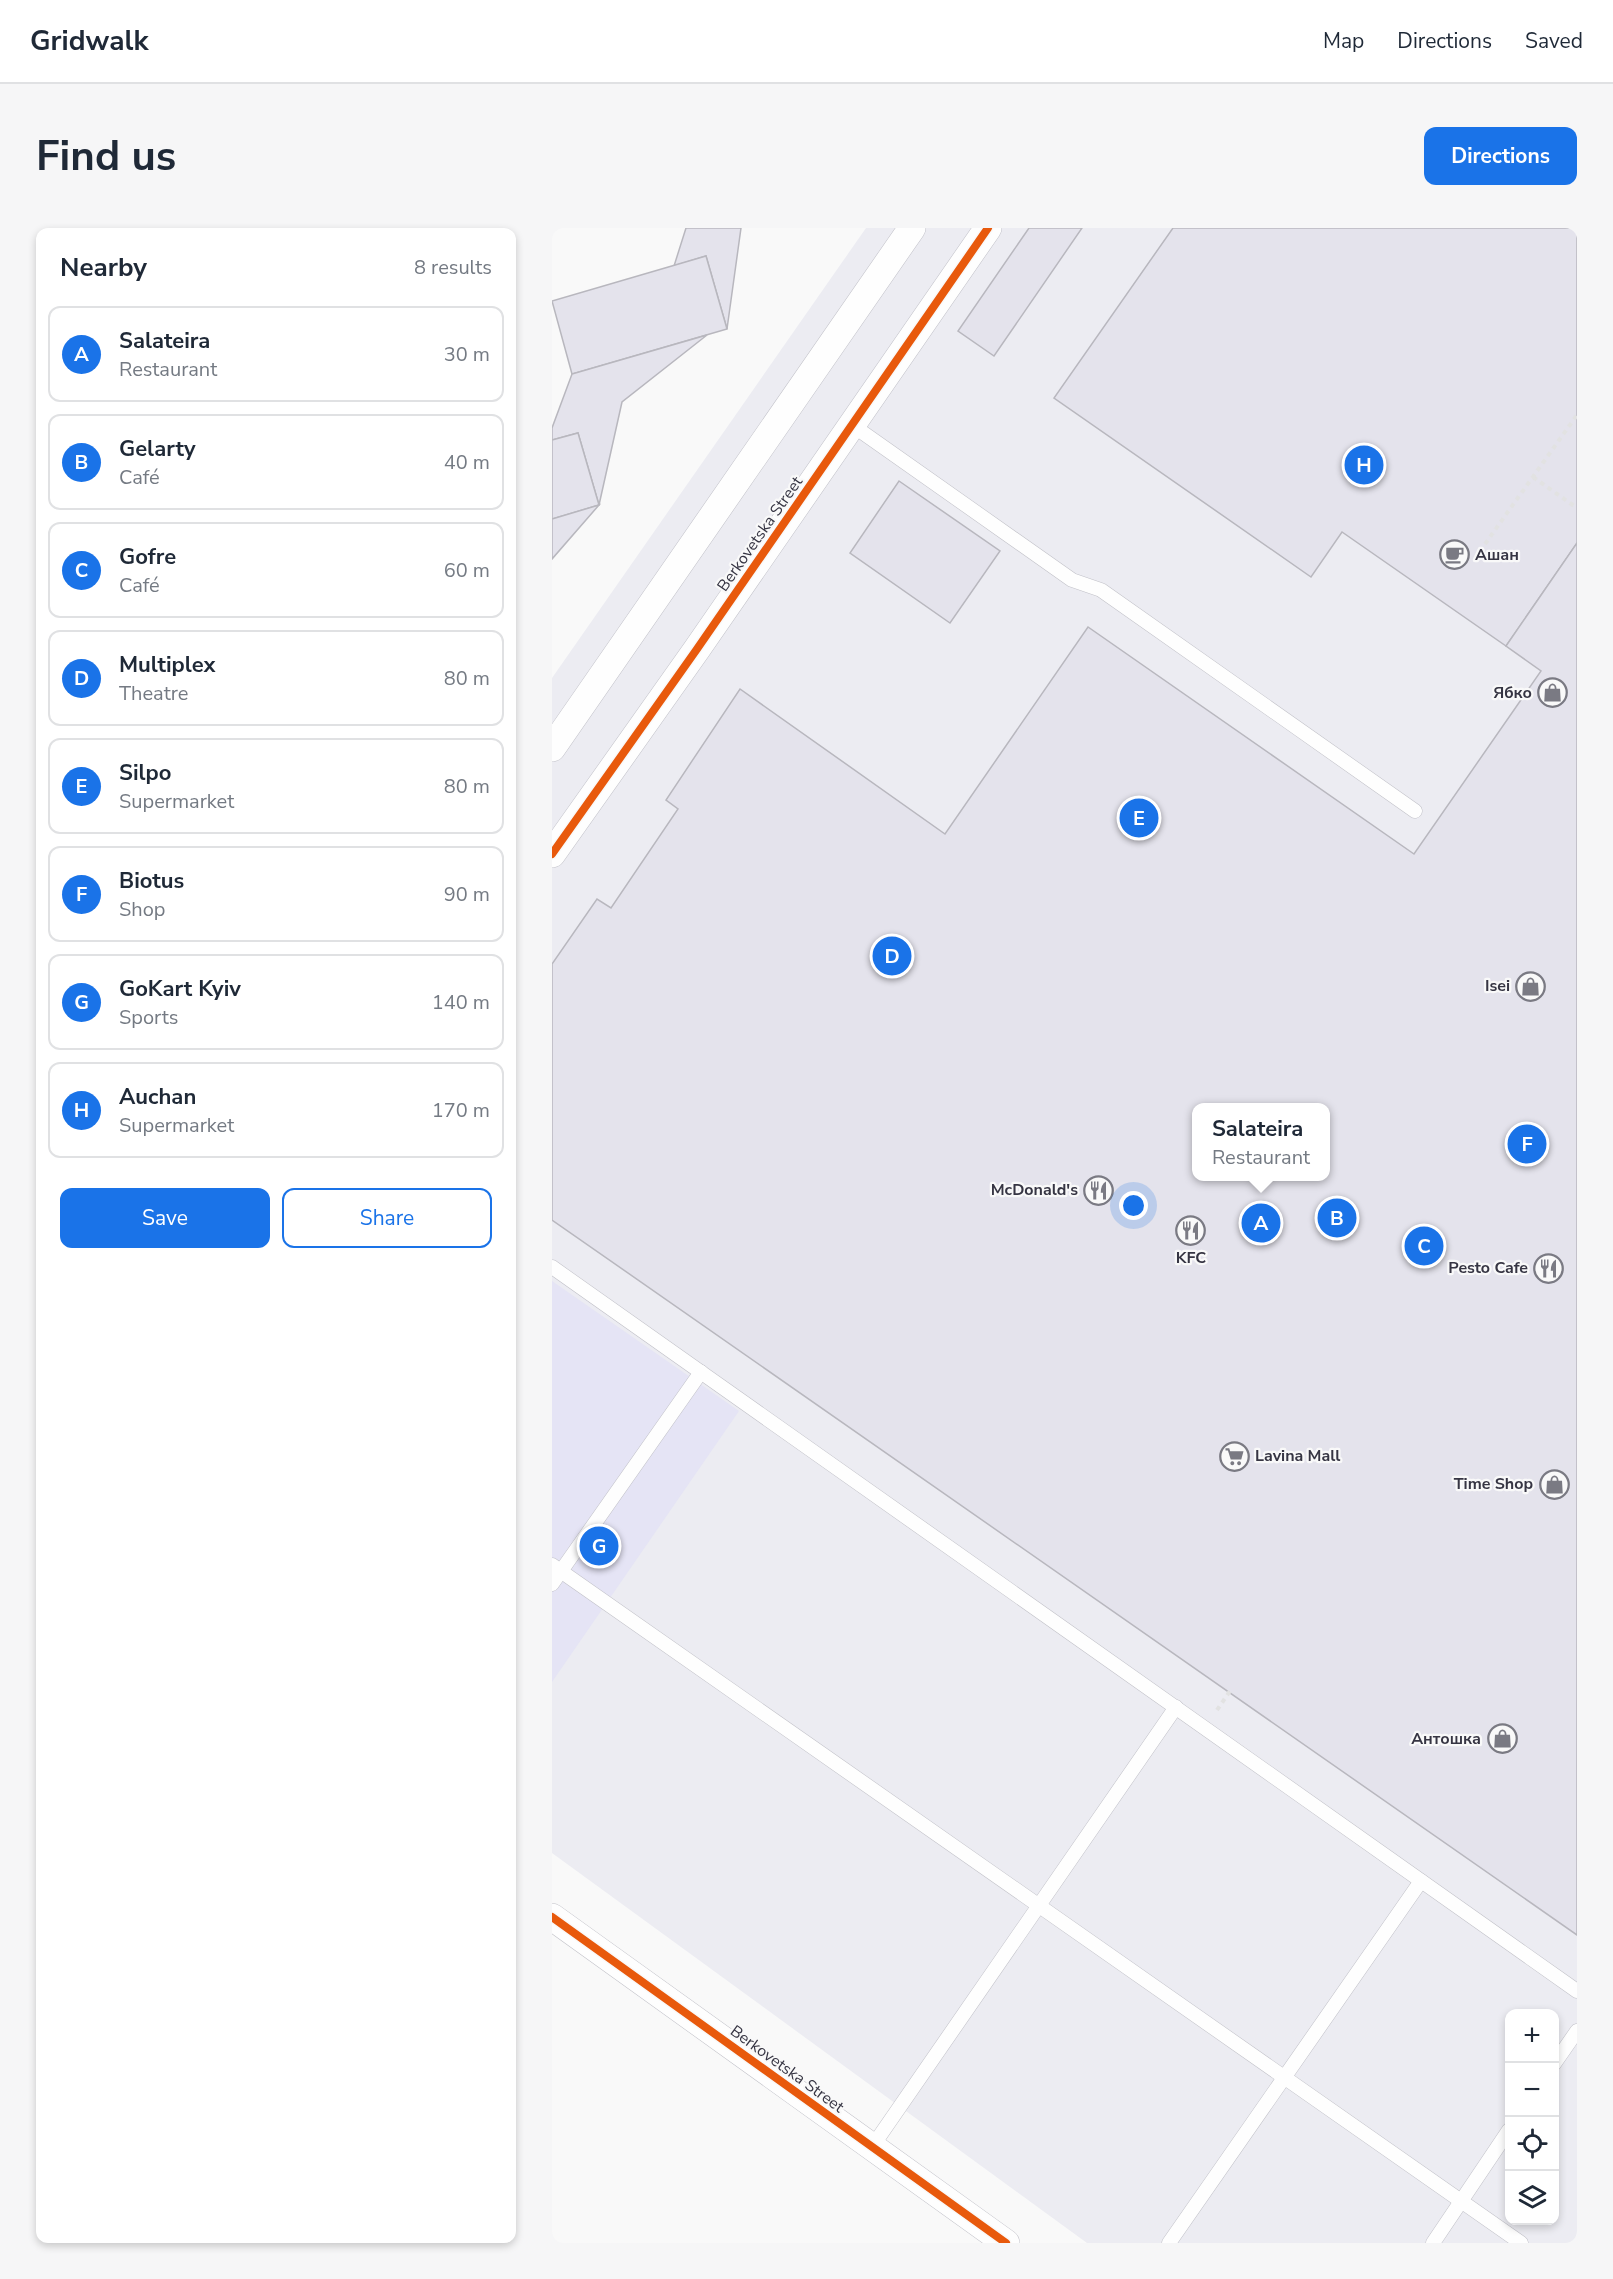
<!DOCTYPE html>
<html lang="en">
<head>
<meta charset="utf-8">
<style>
	body { margin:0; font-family:"Nunito Sans",sans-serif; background:#f6f6f7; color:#1f2937 }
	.controls { position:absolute; right:18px; bottom:18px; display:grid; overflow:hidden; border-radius:12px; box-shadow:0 3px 9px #0003 }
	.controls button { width:54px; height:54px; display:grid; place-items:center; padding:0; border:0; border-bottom:2px solid #e0e1e3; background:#fff; color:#1f2937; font:30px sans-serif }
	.you { position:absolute; left:582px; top:978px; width:21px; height:21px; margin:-15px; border:4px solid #fff; border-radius:50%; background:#1a73e8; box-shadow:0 0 0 9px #1a73e833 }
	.badge { display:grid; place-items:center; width:39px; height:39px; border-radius:50%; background:#1a73e8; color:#fff; font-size:20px; font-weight:700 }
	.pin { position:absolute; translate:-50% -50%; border:3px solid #fff; box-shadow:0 2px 6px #0006 }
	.popup { position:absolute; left:640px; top:875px; width:138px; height:78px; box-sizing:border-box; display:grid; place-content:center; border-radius:12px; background:#fff; filter:drop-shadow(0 2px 4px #0005); font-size:20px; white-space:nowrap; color:#747a83 }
	.popup b { font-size:22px; color:#1f2937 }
	.popup::after { content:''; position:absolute; left:50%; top:100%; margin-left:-12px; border:12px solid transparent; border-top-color:#fff }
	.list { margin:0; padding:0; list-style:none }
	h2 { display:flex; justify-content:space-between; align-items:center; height:78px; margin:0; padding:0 24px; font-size:26px }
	h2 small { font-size:20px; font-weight:400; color:#747a83 }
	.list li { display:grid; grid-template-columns:39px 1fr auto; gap:18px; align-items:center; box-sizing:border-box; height:96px; margin:0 12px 12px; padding:0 12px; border:2px solid #e0e1e3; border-radius:12px }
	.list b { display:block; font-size:22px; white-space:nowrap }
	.list p { margin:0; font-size:20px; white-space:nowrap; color:#747a83 }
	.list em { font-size:20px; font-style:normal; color:#747a83 }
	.actions { display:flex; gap:12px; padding:18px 24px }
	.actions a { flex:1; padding:14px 0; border:2px solid #1a73e8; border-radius:12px; text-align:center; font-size:21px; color:#1a73e8 }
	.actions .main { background:#1a73e8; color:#fff }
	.icon { flex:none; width:33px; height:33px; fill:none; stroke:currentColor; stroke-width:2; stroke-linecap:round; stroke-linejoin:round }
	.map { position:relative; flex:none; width:1025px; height:2015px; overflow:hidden; border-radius:12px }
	header { display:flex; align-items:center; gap:36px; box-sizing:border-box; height:84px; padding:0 30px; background:#fff; border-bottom:2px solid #e0e1e3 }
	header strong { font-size:28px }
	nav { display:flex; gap:33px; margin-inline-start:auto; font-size:21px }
	.intro { display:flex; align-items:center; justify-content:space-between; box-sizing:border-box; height:144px; padding:0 36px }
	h1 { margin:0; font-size:42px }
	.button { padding:15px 27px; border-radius:12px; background:#1a73e8; color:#fff; font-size:21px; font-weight:700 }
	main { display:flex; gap:36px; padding:0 36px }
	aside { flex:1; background:#fff; border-radius:12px; box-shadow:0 3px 9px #0003 }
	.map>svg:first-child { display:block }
	.built { fill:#ececf2; fill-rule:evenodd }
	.green { fill:#e5e4f5 }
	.building { fill:#e4e3ec; stroke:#b8b7be; stroke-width:1.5; fill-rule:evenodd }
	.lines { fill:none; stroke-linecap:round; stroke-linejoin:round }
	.lane-casing { stroke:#c1c1c8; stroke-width:15 }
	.street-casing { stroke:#c1c1c8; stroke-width:28 }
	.path { stroke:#e2e2e2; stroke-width:4; stroke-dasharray:4.5 4.5; stroke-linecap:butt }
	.lane { stroke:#fefefe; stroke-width:14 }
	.street { stroke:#fefefe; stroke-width:27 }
	.cycleway-casing { stroke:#f9f9f9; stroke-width:11 }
	.cycleway { stroke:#e8590c; stroke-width:8 }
	.labels { text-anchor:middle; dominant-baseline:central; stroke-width:4.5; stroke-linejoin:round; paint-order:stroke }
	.street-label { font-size:16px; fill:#363543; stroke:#f9f9f9 }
	.poi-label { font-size:16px; font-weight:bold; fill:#363543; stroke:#f9f9f9; text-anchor:end }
</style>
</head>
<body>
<header>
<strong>Gridwalk</strong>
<nav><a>Map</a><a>Directions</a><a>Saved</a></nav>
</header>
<div class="intro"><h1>Find us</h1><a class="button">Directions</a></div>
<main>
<aside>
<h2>Nearby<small>8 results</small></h2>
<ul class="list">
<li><span class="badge">A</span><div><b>Salateira</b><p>Restaurant</p></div><em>30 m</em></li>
<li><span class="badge">B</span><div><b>Gelarty</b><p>Café</p></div><em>40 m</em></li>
<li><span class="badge">C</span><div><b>Gofre</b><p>Café</p></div><em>60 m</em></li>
<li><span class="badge">D</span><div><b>Multiplex</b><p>Theatre</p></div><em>80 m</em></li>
<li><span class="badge">E</span><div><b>Silpo</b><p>Supermarket</p></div><em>80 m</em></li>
<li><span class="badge">F</span><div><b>Biotus</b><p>Shop</p></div><em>90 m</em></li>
<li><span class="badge">G</span><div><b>GoKart Kyiv</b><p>Sports</p></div><em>140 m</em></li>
<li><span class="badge">H</span><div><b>Auchan</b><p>Supermarket</p></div><em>170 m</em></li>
</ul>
<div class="actions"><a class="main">Save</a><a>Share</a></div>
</aside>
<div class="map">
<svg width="1025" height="2015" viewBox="0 0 1025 2015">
	<rect width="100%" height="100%" fill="#f9f9f9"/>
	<path class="built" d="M314 0H1025V2015H535L0 1625V450ZM644 880H774V948H644ZM957 1786H1002V1992H957Z"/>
	<path class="green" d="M0 1053 187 1183 0 1454Z"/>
	<g class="building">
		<path d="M134 0H189L175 101 154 28 122 38Z"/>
		<path d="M477 0H530L442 128 406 103Z"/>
		<path d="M621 0H1025V315L954 418 790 304 759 349 502 170Z"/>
		<path d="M154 28 175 101 20 146 0 73Z"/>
		<path d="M155 107 70 174 47 277 26 205 0 212V200L20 146Z"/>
		<path d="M26 205 47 277 0 291V212Z"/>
		<path d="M347 253 448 323 398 395 298 325Z"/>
		<path d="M47 277 0 331V291Z"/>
		<path d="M1025 315V1707L0 992V736L45 671 59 680 126 581 114 572 188 461 393 606 536 399 862 626 989 443 954 418ZM644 880H774V948H644Z"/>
	</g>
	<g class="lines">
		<defs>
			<g id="lane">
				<path d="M300 197 520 352 549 362 863 583"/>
				<path d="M0 1039 1025 1763"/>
				<path d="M0 1337 969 2015"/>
				<path d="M0 1356 149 1144"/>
				<path d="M1002 1836 1025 1803"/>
				<path d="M320 1919 624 1479"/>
				<path d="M617 2015 869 1653"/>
				<path d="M881 2015 957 1902"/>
			</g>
			<g id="street">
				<path d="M0 520 360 0"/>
				<path d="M0 626 145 421 436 0"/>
				<path d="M0 1689 454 2015"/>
			</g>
		</defs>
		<use href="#lane" class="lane-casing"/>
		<use href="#street" class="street-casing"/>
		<g class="path">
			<path d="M981 249 1025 280"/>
			<path d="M933 316 1025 187"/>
			<path d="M665 1482 678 1463"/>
		</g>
		<use href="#lane" class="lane"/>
		<use href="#street" class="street"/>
		<defs>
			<g id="cycleway">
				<path d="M0 626 145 421 436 0"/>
				<path d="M0 1689 454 2015"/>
			</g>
		</defs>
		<use href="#cycleway" class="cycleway-casing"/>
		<use href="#cycleway" class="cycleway"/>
	</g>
	<defs>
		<symbol id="cafe-ring" viewBox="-11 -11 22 22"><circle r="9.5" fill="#f9f9f9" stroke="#7a7a83" stroke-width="1.5"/><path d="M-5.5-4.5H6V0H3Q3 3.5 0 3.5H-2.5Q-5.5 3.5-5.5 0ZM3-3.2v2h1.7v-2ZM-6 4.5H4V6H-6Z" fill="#7a7a83"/></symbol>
		<symbol id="shop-ring" viewBox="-11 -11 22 22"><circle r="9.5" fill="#f9f9f9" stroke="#7a7a83" stroke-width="1.5"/><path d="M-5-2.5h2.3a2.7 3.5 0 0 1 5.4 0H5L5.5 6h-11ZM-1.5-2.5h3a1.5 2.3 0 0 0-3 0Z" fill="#7a7a83"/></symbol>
		<symbol id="restaurant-ring" viewBox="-11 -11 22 22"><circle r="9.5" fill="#f9f9f9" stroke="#7a7a83" stroke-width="1.5"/><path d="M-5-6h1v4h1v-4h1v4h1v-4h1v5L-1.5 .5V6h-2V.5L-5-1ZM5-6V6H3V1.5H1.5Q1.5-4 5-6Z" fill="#7a7a83"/></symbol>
		<symbol id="supermarket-ring" viewBox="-11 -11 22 22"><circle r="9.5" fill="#f9f9f9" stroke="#7a7a83" stroke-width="1.5"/><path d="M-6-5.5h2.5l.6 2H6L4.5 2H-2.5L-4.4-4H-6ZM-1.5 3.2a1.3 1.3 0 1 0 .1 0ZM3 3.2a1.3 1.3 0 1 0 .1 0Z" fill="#7a7a83"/></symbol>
	</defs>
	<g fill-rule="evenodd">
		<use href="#cafe-ring" x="886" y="310" width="33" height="33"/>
		<use href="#shop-ring" x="984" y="448" width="33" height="33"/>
		<use href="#shop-ring" x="962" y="742" width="33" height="33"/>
		<use href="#restaurant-ring" x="530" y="946" width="33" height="33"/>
		<use href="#restaurant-ring" x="622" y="986" width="33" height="33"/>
		<use href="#restaurant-ring" x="980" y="1024" width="33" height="33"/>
		<use href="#supermarket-ring" x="666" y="1212" width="33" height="33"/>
		<use href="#shop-ring" x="986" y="1240" width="33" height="33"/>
		<use href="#shop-ring" x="934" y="1494" width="33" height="33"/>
	</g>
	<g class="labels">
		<g class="street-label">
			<text transform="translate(208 306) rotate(-55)">Berkovetska Street</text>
			<text transform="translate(235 1841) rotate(36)">Berkovetska Street</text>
		</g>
		<g class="poi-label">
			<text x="923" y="327" text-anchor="start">Ашан</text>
			<text x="980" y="465">Ябко</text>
			<text x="958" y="758">Isei</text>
			<text x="526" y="962">McDonald's</text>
			<text x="639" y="1030" text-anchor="middle">KFC</text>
			<text x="976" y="1040">Pesto Cafe</text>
			<text x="703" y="1228" text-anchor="start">Lavina Mall</text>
			<text x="981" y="1256">Time Shop</text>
			<text x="929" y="1511">Антошка</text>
		</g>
	</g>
</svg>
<div class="controls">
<button>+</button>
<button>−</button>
<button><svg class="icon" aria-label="locate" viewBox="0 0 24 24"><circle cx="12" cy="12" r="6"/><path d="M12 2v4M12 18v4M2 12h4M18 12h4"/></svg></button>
<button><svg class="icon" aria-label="layers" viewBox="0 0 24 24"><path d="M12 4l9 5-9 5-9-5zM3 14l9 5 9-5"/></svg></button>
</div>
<div class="you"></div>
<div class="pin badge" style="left:709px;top:995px">A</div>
<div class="popup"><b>Salateira</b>Restaurant</div>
<div class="pin badge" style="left:785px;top:990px">B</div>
<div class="pin badge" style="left:872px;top:1018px">C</div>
<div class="pin badge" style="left:340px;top:728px">D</div>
<div class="pin badge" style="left:587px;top:590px">E</div>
<div class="pin badge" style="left:975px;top:916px">F</div>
<div class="pin badge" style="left:47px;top:1318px">G</div>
<div class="pin badge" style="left:812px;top:237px">H</div>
</div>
</main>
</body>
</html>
